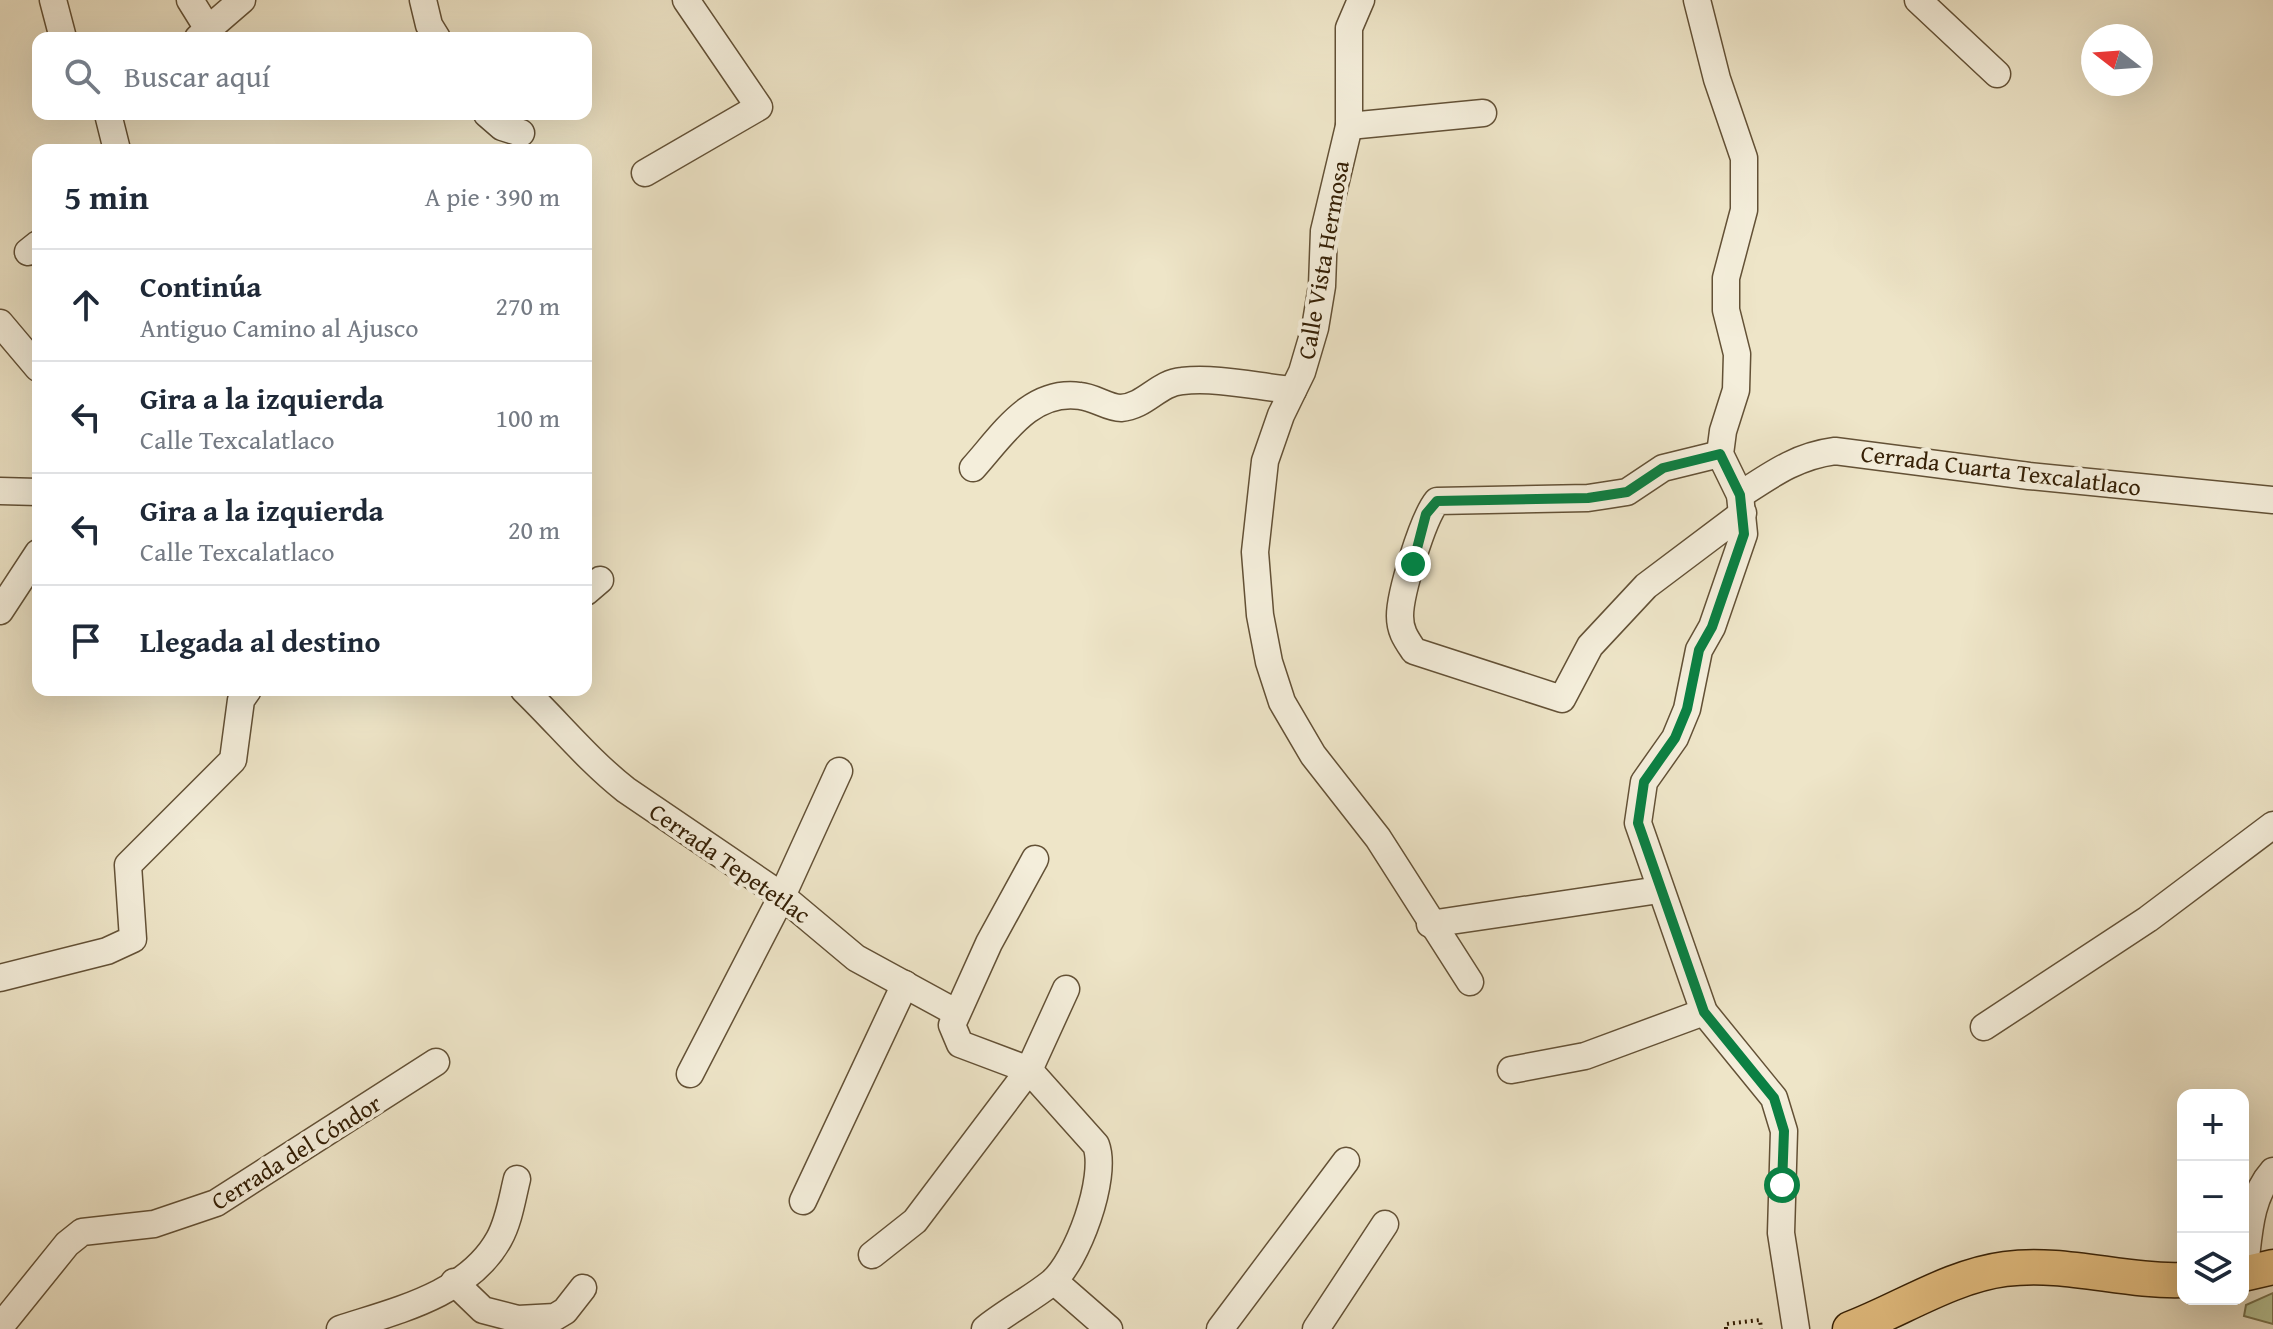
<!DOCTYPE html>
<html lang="es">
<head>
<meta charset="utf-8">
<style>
	body { margin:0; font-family:"Gentium Book Plus",serif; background:#f6f6f7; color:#1f2937 }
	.controls { position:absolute; right:24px; bottom:24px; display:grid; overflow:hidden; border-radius:16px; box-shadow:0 8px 32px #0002 }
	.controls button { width:72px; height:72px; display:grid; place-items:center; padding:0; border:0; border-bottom:2px solid #e0e1e3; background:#fff; color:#1f2937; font:40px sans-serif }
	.compass { position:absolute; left:2081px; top:24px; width:72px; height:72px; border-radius:50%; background:#fff; box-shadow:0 8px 32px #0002; rotate:287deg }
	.stop { position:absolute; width:24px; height:24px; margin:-18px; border:6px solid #0b8043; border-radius:50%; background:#fff }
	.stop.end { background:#0b8043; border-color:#fff; box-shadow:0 2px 8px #0008 }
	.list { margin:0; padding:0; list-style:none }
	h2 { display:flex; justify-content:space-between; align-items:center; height:104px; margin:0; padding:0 32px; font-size:34px }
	h2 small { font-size:26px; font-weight:400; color:#747a83 }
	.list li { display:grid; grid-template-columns:52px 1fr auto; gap:24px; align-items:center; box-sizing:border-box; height:112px; padding:0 32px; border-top:2px solid #e0e1e3 }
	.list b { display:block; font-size:30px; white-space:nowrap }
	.list p { margin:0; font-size:26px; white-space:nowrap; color:#747a83 }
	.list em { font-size:26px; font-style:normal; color:#747a83 }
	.icon { flex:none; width:44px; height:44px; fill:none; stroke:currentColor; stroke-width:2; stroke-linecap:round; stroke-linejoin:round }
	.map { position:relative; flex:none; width:2273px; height:1329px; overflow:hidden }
	.search { position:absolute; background:#fff; box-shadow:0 8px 32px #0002; left:32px; top:32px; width:560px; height:88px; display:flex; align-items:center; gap:20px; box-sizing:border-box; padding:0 28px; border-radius:16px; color:#747a83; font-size:30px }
	.panel { position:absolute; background:#fff; box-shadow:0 8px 32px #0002; left:32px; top:144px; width:560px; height:552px; border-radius:16px }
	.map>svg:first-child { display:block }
	.green { fill:#b7c597; stroke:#76724e; stroke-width:2 }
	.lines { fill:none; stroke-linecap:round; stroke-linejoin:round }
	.minor-casing { stroke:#635136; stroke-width:29 }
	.major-casing { stroke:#352006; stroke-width:37 }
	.path { stroke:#352006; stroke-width:4; stroke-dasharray:2 4; stroke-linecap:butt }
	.minor { stroke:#f4eedb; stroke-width:26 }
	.major { stroke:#e7c284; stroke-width:34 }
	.route { stroke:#0b8043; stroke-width:10 }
	.labels { text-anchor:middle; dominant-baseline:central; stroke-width:8; stroke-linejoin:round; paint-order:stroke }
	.street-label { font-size:24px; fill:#352006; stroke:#f4eedb }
</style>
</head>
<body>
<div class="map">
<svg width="2273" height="1329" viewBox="0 0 2273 1329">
	<rect width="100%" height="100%" fill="#eee5c8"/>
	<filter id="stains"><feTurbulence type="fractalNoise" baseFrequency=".0025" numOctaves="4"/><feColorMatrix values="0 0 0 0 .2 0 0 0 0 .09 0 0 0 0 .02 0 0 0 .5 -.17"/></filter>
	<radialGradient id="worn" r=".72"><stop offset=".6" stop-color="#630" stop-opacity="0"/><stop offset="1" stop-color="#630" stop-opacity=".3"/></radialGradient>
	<path class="green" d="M2273 1293V1324L2244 1316 2246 1305Z"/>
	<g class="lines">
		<defs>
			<g id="minor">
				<path d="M53 0 63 38"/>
				<path d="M190 0 208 29"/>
				<path d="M423 0 429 25 437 38"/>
				<path d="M1361 0 1349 28V126L1324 231 1322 286 1315 328 1302 372 1281 415 1265 461 1255 552 1260 615 1269 662 1282 702 1313 755 1378 838 1470 982"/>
				<path d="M1697 0 1717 79 1744 158V210L1726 278V310L1737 354 1736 390 1723 431 1720 454 1740 495 1744 534 1712 627 1699 650 1687 709 1675 738 1644 782 1638 823 1704 1012 1774 1098 1784 1131 1781 1233 1796 1329"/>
				<path d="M1918 0 1997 74"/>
				<path d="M198 38 242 0"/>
				<path d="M108 114 117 150"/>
				<path d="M487 114 502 127 521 133"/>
				<path d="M1349 126 1483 113"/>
				<path d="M645 173 759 107 686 0"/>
				<path d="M28 252 38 244"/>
				<path d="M0 323 38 368"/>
				<path d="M1720 454 1663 468 1627 492 1588 498 1437 501C1423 518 1400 593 1400 616 1400 631 1406 639 1414 651L1562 699 1590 646 1646 586 1743 513"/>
				<path d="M973 468C1002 436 1030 389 1080 396 1094 397 1108 408 1121 408 1146 406 1158 383 1182 381 1218 377 1258 387 1293 390"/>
				<path d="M0 491 38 492"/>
				<path d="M1740 495C1772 474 1797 456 1835 451L2029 476 2273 500"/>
				<path d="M586 592 600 580"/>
				<path d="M0 611 38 553"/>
				<path d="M524 690C558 723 589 761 626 790L782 896 856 958 955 1012"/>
				<path d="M1430 924 1659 890"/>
				<path d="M0 978 107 951 133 939 128 865 233 760 241 700 248 690"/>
				<path d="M1984 1027 2148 919 2273 825"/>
				<path d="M1511 1070 1585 1056 1704 1012"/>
				<path d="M690 1074 782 896 839 771"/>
				<path d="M803 1201 905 984"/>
				<path d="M872 1255 915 1221 1029 1070 1066 989"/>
				<path d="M2244 1274C2249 1239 2248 1199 2273 1171"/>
				<path d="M1054 1281 1109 1329"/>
				<path d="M454 1282 483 1310 518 1319 555 1317 565 1311 583 1288"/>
				<path d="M0 1327 67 1244 82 1232 154 1224 216 1203 436 1062"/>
				<path d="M340 1329C395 1311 468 1295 499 1239 509 1221 512 1199 517 1179"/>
				<path d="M985 1329C1006 1312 1031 1299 1051 1283 1077 1262 1108 1177 1096 1145L1029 1070 960 1044 952 1025 989 943 1035 859"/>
				<path d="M1220 1329 1346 1161"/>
				<path d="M1316 1329 1385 1224"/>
			</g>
			<g id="major">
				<path d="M2243 1274 2273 1267"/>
				<path d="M1850 1329C1900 1310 1951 1276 2005 1269 2064 1261 2124 1282 2183 1280"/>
			</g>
		</defs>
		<use href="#minor" class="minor-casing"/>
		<use href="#major" class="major-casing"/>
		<path class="path" d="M1726 1329V1324L1760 1320 1761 1329"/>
		<use href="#minor" class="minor"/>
		<use href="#major" class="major"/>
	</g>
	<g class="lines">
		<path class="route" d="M1413 564 1426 514 1437 501 1588 498 1627 492 1663 468 1720 454 1740 495 1744 534 1712 627 1699 650 1687 709 1675 738 1644 782 1638 823 1704 1012 1774 1098 1784 1131 1782 1185"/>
	</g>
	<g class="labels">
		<g class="street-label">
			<text transform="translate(1323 260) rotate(-80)">Calle Vista Hermosa</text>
			<text transform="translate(2001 470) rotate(7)">Cerrada Cuarta Texcalatlaco</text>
			<text transform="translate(730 863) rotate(35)">Cerrada Tepetetlac</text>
			<text transform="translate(296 1152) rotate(-32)">Cerrada del Cóndor</text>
		</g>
	</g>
	<rect width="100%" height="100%" filter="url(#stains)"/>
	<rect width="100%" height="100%" fill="url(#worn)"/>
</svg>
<div class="controls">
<button>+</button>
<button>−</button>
<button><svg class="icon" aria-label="layers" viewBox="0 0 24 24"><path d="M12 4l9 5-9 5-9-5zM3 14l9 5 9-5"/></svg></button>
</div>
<svg class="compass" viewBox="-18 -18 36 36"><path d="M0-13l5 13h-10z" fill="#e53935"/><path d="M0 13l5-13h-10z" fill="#747a83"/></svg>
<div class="stop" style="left:1782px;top:1185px"></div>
<div class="stop end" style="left:1413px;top:564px"></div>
<div class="search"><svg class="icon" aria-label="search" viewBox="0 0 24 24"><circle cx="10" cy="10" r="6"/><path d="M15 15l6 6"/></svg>Buscar aquí</div>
<section class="panel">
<h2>5 min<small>A pie · 390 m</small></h2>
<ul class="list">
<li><svg class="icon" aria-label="ahead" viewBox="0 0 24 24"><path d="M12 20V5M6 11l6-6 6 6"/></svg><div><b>Continúa</b><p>Antiguo Camino al Ajusco</p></div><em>270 m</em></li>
<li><svg class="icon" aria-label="left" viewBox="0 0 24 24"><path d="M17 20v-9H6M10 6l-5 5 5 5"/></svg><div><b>Gira a la izquierda</b><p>Calle Texcalatlaco</p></div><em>100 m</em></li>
<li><svg class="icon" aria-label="left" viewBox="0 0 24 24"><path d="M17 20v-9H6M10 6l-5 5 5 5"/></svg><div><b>Gira a la izquierda</b><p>Calle Texcalatlaco</p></div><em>20 m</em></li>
<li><svg class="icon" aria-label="arrive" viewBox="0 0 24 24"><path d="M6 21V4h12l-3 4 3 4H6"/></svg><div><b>Llegada al destino</b></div></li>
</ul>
</section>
</div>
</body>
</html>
